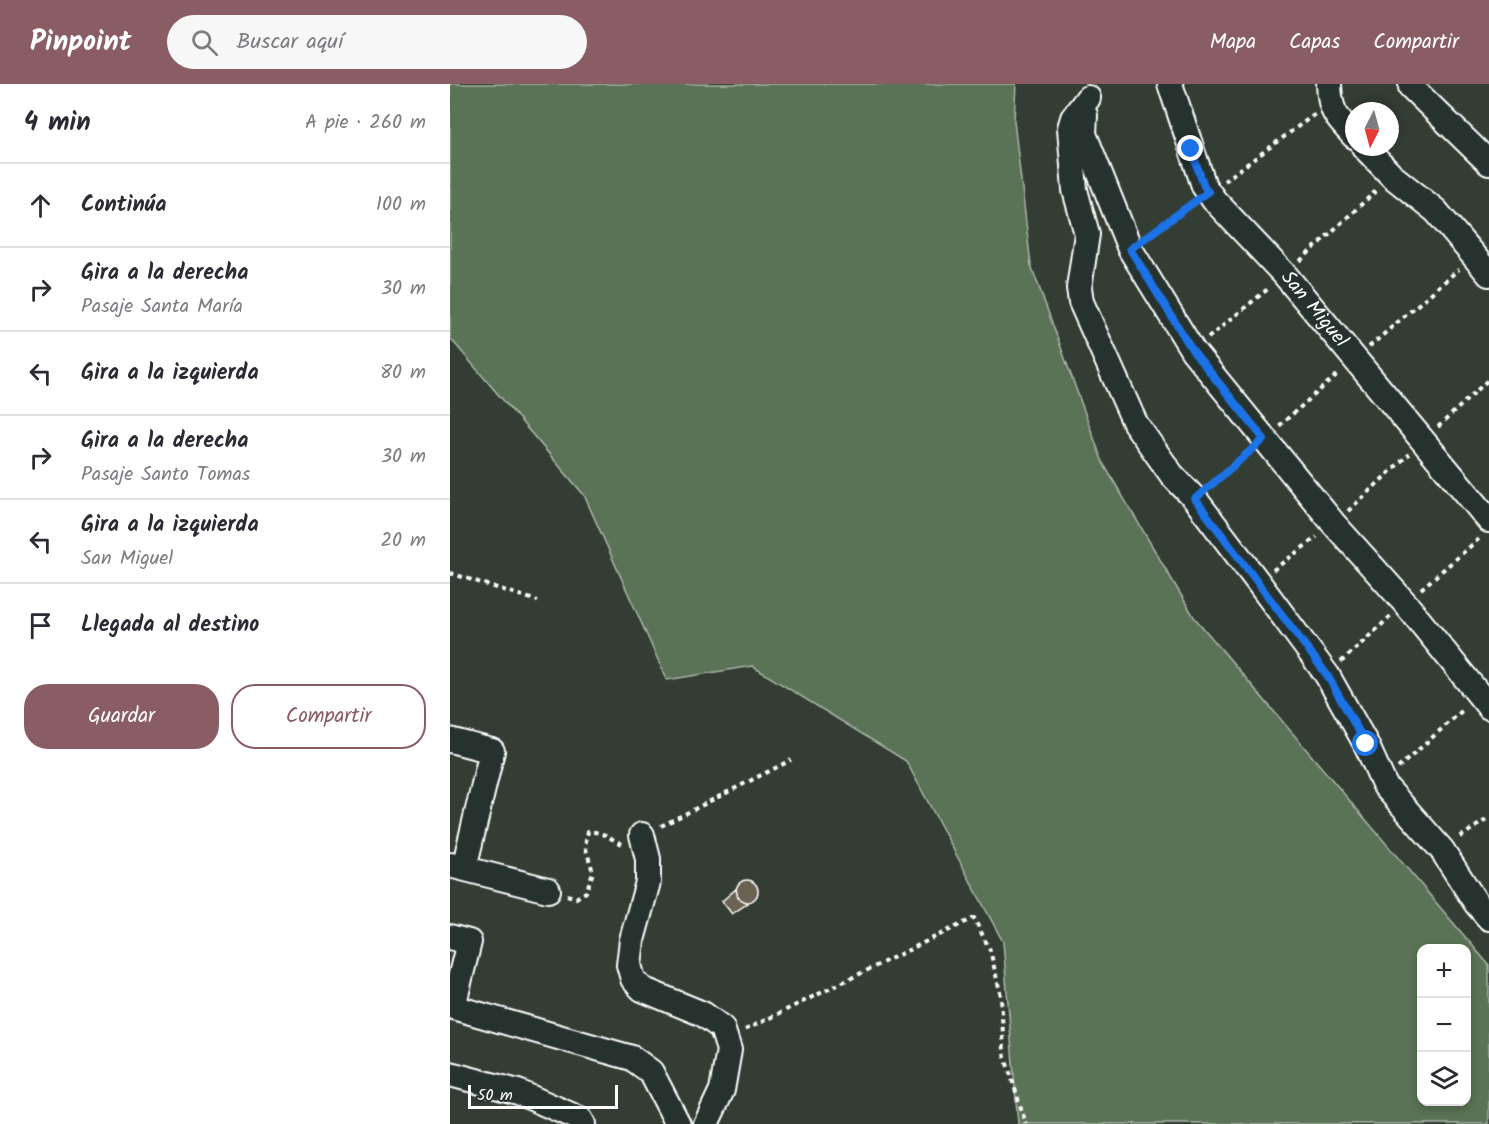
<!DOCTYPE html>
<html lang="es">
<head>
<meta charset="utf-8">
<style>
	body { margin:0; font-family:Kalam,sans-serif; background:#f7f7f7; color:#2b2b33 }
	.controls { position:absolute; right:18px; bottom:18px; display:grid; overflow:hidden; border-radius:12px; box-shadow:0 3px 9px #0003 }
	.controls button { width:54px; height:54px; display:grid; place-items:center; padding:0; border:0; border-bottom:2px solid #e1e1e2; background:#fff; color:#2b2b33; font:30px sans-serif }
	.compass { position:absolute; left:895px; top:18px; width:54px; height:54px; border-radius:50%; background:#fff; box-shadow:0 3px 9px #0003; rotate:186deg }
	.scale { position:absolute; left:18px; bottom:15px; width:150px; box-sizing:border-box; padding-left:6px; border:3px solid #fff; border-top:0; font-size:16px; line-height:21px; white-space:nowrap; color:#fff; -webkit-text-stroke:4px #26332d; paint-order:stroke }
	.stop { position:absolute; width:18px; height:18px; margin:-14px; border:4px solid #1a73e8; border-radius:50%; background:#fff }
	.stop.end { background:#1a73e8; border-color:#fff; box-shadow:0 2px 6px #0008 }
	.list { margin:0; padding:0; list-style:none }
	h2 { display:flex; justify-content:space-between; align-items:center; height:78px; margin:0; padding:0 24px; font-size:26px }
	h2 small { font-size:20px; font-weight:400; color:#7c7c81 }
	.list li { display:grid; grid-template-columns:39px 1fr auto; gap:18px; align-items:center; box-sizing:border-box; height:84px; padding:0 24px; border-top:2px solid #e1e1e2 }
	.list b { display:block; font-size:22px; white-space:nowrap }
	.list p { margin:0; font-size:20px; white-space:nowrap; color:#7c7c81 }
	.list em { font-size:20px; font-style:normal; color:#7c7c81 }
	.actions { display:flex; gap:12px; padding:18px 24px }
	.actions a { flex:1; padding:14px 0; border:2px solid #8a5d65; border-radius:24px; text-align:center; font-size:21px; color:#8a5d65 }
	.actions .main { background:#8a5d65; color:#fff }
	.icon { flex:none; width:33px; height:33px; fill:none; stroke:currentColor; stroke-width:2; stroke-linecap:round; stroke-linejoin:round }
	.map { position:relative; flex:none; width:1039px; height:1040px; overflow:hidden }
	header { display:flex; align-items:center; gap:36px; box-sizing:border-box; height:84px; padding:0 30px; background:#8a5d65; color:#fff }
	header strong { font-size:28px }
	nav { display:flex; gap:33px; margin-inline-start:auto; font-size:21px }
	.search { width:420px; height:54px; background:#f7f7f7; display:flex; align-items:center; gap:15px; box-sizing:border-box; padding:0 21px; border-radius:33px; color:#7c7c81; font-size:22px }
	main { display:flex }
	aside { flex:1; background:#fff }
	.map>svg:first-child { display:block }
	.green { fill:#5a7257; stroke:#acb8ab; stroke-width:1.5; fill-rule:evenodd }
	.building { fill:#6a6352; stroke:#fff; stroke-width:1.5 }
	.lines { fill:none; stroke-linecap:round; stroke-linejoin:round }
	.minor-casing { stroke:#fff; stroke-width:28 }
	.path { stroke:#fff; stroke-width:4; stroke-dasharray:4.5 4.5; stroke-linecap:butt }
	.minor { stroke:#26332d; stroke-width:24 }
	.route { stroke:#1a73e8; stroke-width:8 }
	.labels { text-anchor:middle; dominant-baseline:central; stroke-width:6; stroke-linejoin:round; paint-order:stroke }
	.street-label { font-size:20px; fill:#fff; stroke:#26332d }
</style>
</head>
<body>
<header>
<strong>Pinpoint</strong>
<div class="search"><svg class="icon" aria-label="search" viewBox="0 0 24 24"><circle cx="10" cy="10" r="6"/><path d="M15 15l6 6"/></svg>Buscar aquí</div>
<nav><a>Mapa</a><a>Capas</a><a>Compartir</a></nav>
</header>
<main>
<aside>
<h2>4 min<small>A pie · 260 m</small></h2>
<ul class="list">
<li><svg class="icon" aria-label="ahead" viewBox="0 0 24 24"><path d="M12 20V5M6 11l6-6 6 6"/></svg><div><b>Continúa</b></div><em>100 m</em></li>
<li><svg class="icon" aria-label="right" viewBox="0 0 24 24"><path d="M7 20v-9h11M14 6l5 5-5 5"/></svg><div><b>Gira a la derecha</b><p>Pasaje Santa María</p></div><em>30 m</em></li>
<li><svg class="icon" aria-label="left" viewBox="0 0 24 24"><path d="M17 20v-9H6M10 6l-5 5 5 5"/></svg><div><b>Gira a la izquierda</b></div><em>80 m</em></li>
<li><svg class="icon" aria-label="right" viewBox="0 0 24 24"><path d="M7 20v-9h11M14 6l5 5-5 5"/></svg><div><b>Gira a la derecha</b><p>Pasaje Santo Tomas</p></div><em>30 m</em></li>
<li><svg class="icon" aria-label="left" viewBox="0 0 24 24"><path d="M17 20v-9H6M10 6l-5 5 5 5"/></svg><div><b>Gira a la izquierda</b><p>San Miguel</p></div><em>20 m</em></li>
<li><svg class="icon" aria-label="arrive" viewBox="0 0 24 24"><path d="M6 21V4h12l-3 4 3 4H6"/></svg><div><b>Llegada al destino</b></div></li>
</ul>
<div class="actions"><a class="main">Guardar</a><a>Compartir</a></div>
</aside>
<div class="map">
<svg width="1039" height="1040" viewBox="0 0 1039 1040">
	<rect width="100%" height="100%" fill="#343d34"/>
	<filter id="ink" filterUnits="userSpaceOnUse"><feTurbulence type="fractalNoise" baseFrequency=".0167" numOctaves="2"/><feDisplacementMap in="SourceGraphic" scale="12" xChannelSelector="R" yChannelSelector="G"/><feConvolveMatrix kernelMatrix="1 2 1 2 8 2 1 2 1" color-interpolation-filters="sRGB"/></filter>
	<g filter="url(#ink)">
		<path class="green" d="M0 0H566L564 37 581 181 653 379 744 533 1039 881V1040H568L553 858 456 677 302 582 217 596 134 411 0 254ZM972 864H1016V1018H972Z"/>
		<g class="building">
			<circle cx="297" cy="807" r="11"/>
			<path d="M286 805 288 814 298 819 282 830 272 817Z"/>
		</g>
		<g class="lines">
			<defs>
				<g id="minor">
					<path id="s1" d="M720 0 754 102 764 116 835 191 1039 436"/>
					<path d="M879 0C880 28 886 33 904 52"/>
					<path d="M961 3 1039 79"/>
					<path d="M638 14 623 34 620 44 625 106 637 150 629 204 631 218 685 339 722 391 745 415 808 498 877 591 916 660 935 702 992 766 1026 819 1039 834"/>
					<path d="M635 31 634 50 680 165 743 267 884 440 955 519 1039 623"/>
					<path d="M914 63 942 92 986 127 1039 190"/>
					<path d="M0 656 42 667 14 784"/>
					<path d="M192 751 198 775V798L182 856 179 881 183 895 192 905 253 930 272 944 279 966 272 1006 256 1040"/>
					<path d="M0 781 98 806"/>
					<path d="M0 853 19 858 3 923 182 974 201 988 228 1040"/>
					<path d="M0 990 68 1008 130 1035 133 1040"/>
				</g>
			</defs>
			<use href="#minor" class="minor-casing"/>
			<g class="path">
				<path d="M774 97 865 30"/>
				<path d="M696 153 741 120"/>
				<path d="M850 177 928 105"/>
				<path d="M758 254 819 204"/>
				<path d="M919 263 1009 185"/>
				<path d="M829 342 889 289"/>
				<path d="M988 343 1039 295"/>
				<path d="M761 401 798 368"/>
				<path d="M898 427 959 370"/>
				<path d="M823 486 867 453"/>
				<path d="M0 489 88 517"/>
				<path d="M971 505 1031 453"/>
				<path d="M891 578 941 532"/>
				<path d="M948 684 1014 625"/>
				<path d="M211 742 341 676"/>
				<path d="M1010 753 1039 734"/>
				<path d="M117 811 126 814 136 808 143 788 135 762 138 747 151 749 174 761"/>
				<path d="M295 946 524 834 540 866 551 912 554 970 576 1040"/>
			</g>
			<use href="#minor" class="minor"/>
		</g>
	</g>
	<g class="lines" filter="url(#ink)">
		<path class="route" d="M741 65 754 102 758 108 680 165 743 267 814 355 745 415 877 591 916 660"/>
	</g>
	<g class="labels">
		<g class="street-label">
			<text stroke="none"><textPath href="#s1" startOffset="273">San Miguel</textPath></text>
		</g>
	</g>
</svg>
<div class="controls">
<button>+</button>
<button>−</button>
<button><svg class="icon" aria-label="layers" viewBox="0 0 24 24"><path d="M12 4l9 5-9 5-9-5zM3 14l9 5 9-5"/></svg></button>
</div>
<svg class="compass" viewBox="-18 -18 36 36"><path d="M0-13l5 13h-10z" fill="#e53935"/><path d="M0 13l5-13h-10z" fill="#7c7c81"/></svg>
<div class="scale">50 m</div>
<div class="stop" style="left:916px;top:660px"></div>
<div class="stop end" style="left:741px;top:65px"></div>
</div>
</main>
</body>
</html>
